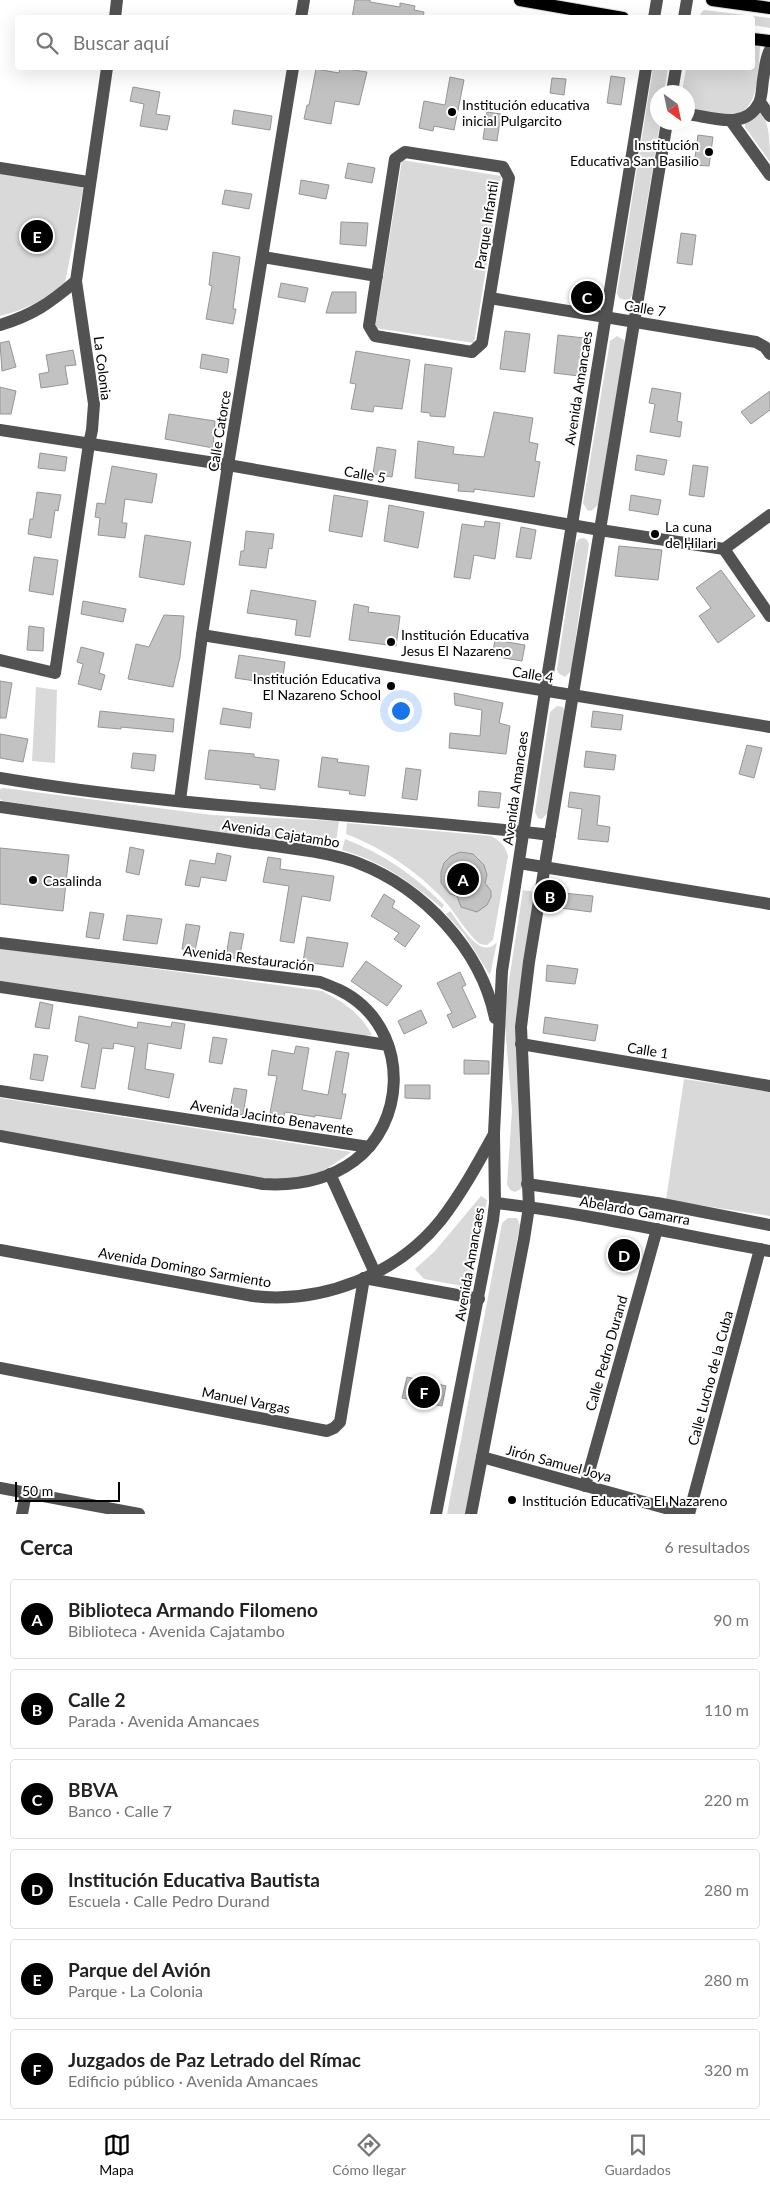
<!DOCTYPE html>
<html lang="es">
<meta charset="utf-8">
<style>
body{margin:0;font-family:Lato,sans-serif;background:#f6f6f6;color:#222}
.compass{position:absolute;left:650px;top:85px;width:45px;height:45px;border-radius:50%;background:#fff;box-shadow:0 5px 20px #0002;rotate:147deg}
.scale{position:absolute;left:15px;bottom:12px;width:105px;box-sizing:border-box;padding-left:5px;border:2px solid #000;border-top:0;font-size:14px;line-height:18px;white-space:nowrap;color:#000;-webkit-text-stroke:4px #fff;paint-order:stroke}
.you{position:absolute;left:400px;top:710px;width:18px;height:18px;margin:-12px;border:4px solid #fff;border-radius:50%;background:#1a73e8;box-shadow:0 0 0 8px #1a73e833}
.badge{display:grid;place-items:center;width:32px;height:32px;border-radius:50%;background:#000;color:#fff;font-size:16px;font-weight:700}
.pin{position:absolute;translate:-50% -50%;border:2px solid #fff;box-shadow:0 1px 5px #0006}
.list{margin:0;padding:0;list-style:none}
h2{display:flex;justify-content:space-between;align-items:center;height:65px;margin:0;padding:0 20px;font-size:21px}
h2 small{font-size:16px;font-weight:400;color:#767676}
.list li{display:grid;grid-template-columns:32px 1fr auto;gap:15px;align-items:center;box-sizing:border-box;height:80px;margin:0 10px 10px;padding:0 10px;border:1px solid #e0e0e0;border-radius:5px}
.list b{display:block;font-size:19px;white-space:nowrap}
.list p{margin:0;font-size:16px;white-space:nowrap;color:#767676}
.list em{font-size:16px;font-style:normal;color:#767676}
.icon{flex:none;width:28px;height:28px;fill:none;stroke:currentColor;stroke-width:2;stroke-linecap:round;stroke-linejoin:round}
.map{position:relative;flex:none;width:770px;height:1514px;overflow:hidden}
.search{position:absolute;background:#fff;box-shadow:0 5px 20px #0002;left:15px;right:15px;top:15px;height:55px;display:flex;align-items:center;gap:12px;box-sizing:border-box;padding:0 18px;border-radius:5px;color:#767676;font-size:19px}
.sheet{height:605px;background:#fff}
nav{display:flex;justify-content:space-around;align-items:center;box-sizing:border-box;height:70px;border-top:1px solid #e0e0e0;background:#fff;font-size:14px;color:#767676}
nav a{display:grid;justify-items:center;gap:2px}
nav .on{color:#000}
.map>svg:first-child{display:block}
.green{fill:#d9d9d9}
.building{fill:#c2c2c2;stroke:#969696}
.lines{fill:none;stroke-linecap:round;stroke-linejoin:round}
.major-casing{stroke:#dbdbdb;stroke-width:14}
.minor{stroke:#525252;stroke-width:12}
.major{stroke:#000;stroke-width:12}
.poi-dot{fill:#000;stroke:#fff;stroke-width:2}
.labels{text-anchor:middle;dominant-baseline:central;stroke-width:4;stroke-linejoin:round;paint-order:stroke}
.poi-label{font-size:14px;fill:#000;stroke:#fff;text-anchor:start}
.street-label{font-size:14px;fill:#000;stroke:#fff}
</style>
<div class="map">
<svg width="770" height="1514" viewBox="0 0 770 1514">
<rect width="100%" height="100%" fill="#fff"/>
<g class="green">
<polygon points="704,10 770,18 770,28 753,25 752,18 704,17 700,14"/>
<path d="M 753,46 L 760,47 C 758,69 761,113 730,116 C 717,117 701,111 688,109 L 688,92 L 682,92 L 686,68 L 752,68 Z"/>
<polygon points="653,68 668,68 664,92 658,92 658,122 660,123 632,295 630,299 625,300 619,298 617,293"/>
<path d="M 760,113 C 770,120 770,148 770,162 L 745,127 L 745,122 Z"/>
<polygon points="402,160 501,176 474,343 375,328"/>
<path d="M 0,170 L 77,183 L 83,189 L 65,283 C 48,299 22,311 0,316 Z"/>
<polygon points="617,336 624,340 625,344 598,505 591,511 587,510 583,503 610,341"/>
<polygon points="584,538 587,540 589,544 571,671 565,677 558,673 557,669 576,543 579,539"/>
<polygon points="36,687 57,690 55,763 32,761"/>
<polygon points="557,706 563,707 565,714 548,813 542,819 538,818 535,812 550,712"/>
<polygon points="4,788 212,815 339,821 335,849 3,801 0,799 0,789"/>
<path d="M 347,823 L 491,836 C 501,841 505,846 508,856 L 493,940 L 487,945 L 480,944 C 467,934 455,912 443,899 C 417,871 381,847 346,834 Z"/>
<path d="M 345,839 C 384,854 415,876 444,905 L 442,908 C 412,883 381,861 342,850 Z"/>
<polygon points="523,890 536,892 520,989 523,1186 521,1189 515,1192 510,1190 507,1184 512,1110 504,1013"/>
<path d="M 450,911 C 460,923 480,962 497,942 L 490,975 L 464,934 L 446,914 Z"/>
<path d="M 0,948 L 322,991 C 345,1003 359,1012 372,1035 L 351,1038 L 0,985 Z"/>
<polygon points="684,1079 770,1092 770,1216 666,1200"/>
<path d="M 0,1098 L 351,1152 C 332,1166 314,1178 291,1183 L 0,1134 Z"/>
<polygon points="481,1196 487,1200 470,1282 462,1286 424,1279 415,1269 435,1251"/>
<polygon points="508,1218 517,1218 520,1225 465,1514 447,1514 502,1223"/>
</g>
<g class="building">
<polygon points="355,0 370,0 370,2 400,7 400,3 415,6 414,10 424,12 423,18 352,18"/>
<polygon points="340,68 367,72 359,105 335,101 331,124 304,119 307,105 309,105 316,69 339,73"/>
<polygon points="611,76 625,78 621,105 607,103"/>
<polygon points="450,77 464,80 454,130 434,126 433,131 419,128 424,101 445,105"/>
<polygon points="552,78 566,79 564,95 550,93"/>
<polygon points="133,87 160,92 156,114 170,116 167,130 140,126 144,104 130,101"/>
<polygon points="234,110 272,116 270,130 232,124"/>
<polygon points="487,112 501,114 497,141 483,139"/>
<polygon points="698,135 713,137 709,166 694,165"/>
<polygon points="348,163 375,168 372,183 345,178"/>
<polygon points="301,180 329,185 326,199 299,194"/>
<polygon points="225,190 252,194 249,209 222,204"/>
<polygon points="341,222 368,223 366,246 340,244"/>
<polygon points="681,233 696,235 692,265 677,263"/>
<polygon points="213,252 240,257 233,309 236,309 233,324 206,319 212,286 209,285"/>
<polygon points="281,283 308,288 305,302 278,297"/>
<polygon points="332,292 356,292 356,313 326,313"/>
<polygon points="505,331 530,334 525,372 500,369"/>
<polygon points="558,335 584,338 579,376 554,373"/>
<polygon points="9,341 16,367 2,371 0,343"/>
<polygon points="73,350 76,365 65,366 68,384 41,388 39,374 49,372 46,355"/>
<polygon points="356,351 410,360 402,409 374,406 373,412 351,409 356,384 350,383"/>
<polygon points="202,354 229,359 227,373 200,368"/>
<polygon points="425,364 452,368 445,417 430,416 430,413 421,412"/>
<polygon points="0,387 16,391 11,414 0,414"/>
<polygon points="652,388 681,393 677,421 682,422 680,437 650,432 655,404 649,403"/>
<polygon points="770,391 770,410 751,424 741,412"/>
<polygon points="494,412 533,418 529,442 538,444 535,461 540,462 534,497 474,489 474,492 458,491 459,484 415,478 418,441 454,447 453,454 484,457"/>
<polygon points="169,414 215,421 213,448 165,439"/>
<polygon points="377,447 396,450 392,477 373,474"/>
<polygon points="40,453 67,457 65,471 38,468"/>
<polygon points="637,455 667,460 664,475 635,470"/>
<polygon points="693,465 708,467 704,497 689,495"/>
<polygon points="112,466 157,474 152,503 125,499 122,523 127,523 125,538 98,535 100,518 95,517 97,503 105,504"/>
<polygon points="37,492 61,495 58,511 55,510 51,538 28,534 30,519 33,519"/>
<polygon points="334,495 368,501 362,537 329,531"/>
<polygon points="631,495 661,500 658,515 629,510"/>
<polygon points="389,505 424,512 418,548 384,541"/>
<polygon points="485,521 500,523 495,559 474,555 470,579 454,577 462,524 484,527"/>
<polygon points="521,527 536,530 531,559 516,557"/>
<polygon points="246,531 274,534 272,549 269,548 266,568 239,565 241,551 244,551"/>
<polygon points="145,535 191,542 184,585 139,577"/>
<polygon points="619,546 662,550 658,580 615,576"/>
<polygon points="34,557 58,560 53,595 29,591"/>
<polygon points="721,570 755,616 718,643 699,616 711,608 696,588"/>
<polygon points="251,590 316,601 310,637 295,635 297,620 247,613"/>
<polygon points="83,601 126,609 123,622 81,614"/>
<polygon points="354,604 369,607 368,612 400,616 396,646 349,640"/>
<polygon points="164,615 184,616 180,657 173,687 128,679 136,644 149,647"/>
<polygon points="29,626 44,628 43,651 27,650"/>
<polygon points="495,640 525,645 522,661 492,656"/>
<polygon points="81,647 104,653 99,673 105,675 101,690 78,684 83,664 77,662"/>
<polygon points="239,655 285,662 282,685 235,678"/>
<polygon points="0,681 12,683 6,718 0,718"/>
<polygon points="454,693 503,703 499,723 510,726 506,754 449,748 450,733 480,736 482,710 455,705"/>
<polygon points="223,708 252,713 250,728 220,724"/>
<polygon points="100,711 174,719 173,732 121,727 121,729 98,727"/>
<polygon points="593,711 623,715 621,730 591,727"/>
<polygon points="0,734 28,739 23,762 0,758"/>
<polygon points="747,745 762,748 754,778 739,774"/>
<polygon points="209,750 254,754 254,757 279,760 275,790 260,788 260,785 205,779"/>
<polygon points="586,751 616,755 614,770 584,767"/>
<polygon points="133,753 156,755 154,771 131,768"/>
<polygon points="322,757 338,759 337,762 369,766 365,796 349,794 350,791 318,787"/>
<polygon points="406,768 421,770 417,800 402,798"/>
<polygon points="479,791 501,793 499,808 478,806"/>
<polygon points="570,792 600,796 597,825 610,827 608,842 578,839 582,809 568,807"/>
<polygon points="130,847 144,850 139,875 126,872"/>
<polygon points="0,848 69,855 63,911 0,904"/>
<polygon points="460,852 473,854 484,865 487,875 485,883 491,891 491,897 487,905 477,912 461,907 457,896 450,894 441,883 441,872 444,863 451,856"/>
<polygon points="217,853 231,856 226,881 201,877 199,887 185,885 190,860 215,864"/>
<polygon points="268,857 281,859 280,869 334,876 330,901 302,896 294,943 280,941 289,886 263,882"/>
<polygon points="563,893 593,896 591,912 561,908"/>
<polygon points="384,894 395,901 392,907 420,926 405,947 394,939 399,933 371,916"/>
<polygon points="90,912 104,914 99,939 86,937"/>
<polygon points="127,915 162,919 157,944 123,940"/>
<polygon points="186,924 200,926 195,951 182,949"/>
<polygon points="230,932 244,934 239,959 226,957"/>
<polygon points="307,937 348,943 343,967 303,962"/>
<polygon points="366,961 402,986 387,1006 351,981"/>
<polygon points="547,965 578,969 575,984 546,981"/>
<polygon points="460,972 466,985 462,987 476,1017 453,1028 447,1015 452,1013 437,983"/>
<polygon points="40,1002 53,1005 49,1029 35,1027"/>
<polygon points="421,1010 427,1023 404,1034 398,1021"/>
<polygon points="79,1016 137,1028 138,1022 171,1027 172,1022 185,1024 181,1049 148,1043 145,1069 174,1074 169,1098 128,1089 135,1047 114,1043 113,1049 102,1048 95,1089 81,1087 89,1044 75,1041"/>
<polygon points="545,1017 598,1025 595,1041 543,1033"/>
<polygon points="213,1037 227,1039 222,1064 209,1062"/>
<polygon points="296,1046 309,1048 302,1090 328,1095 336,1051 349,1053 342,1094 346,1094 341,1119 315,1115 315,1117 285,1112 284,1116 270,1113 277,1076 268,1075 272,1050 294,1054"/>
<polygon points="34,1054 48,1056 43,1081 30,1079"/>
<polygon points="464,1060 489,1061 489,1074 464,1074"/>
<polygon points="405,1085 430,1085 430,1099 405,1098"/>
<polygon points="234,1088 247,1090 243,1115 229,1113"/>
<polygon points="407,1377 446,1386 442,1406 402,1398"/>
</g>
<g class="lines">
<defs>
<g id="major">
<polyline points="520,0 623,18"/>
<polyline points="712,0 770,8"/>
<polyline points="752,39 770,41"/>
</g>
</defs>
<use href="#major" class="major-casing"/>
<g class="minor">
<polyline points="115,18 117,0"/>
<polyline points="301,18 304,0"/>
<polyline points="654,18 657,0"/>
<polyline points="684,18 687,0"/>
<polyline points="672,92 676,68"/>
<polyline points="760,102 770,116"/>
<path d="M 688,114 C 711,117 745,131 759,103 C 762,97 762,87 763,80 C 765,70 765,58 770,50"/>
<polyline points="731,121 770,175"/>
<polygon points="405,152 503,167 509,178 482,343 472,352 375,336 369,326 395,159"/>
<polyline points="0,168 88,182"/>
<polyline points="263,257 377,276"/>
<polyline points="490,298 756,342 765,347 770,354"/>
<path d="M 0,325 C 33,315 50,303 76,281"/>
<polyline points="0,430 228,465 600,530 724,549"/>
<polyline points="724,549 770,616"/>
<polyline points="724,549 770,515"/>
<polyline points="202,635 770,727"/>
<polyline points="0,660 55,673 89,444 92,430 94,404 76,281 107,68"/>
<path d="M 0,778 C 182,809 367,813 550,835"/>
<polyline points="180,800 202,635 228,465 293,68"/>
<path d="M 0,807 L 310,851 C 326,854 343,857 358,863 C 423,888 481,949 495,1018"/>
<polyline points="519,863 770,904"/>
<path d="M 0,943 L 320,982 C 333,987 346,992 357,1001 C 408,1041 405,1123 354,1161 C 328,1180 295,1186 263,1184 L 0,1136"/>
<polyline points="0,987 388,1045"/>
<polyline points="521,1044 770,1086"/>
<polyline points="0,1091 369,1147"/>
<polyline points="330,1174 375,1273"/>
<polyline points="527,1184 657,1203 770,1225"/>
<path d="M 495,1203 C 588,1213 678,1235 770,1251"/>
<path d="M 0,1250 L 253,1296 C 322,1304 397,1275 441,1220 C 461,1194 477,1165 493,1136"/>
<polyline points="364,1278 479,1299"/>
<polyline points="0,1368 327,1431 334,1428 340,1422 364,1278"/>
<polyline points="482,1457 687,1514"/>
<polyline points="585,1486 657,1229"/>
<polyline points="0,1488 139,1514"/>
<polyline points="22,1514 26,1493"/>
<polyline points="436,1514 493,1220 495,1203 494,1133 502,971 545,691 646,68"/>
<polyline points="471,1514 524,1239 529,1207 521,1027 529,962 667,122"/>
<polyline points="689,1514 760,1249"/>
</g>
<use href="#major" class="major"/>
</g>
<g class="poi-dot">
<circle cx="452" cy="112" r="5"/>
<circle cx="709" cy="152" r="5"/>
<circle cx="655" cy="534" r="5"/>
<circle cx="391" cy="642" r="5"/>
<circle cx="391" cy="686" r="5"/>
<circle cx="33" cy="880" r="5"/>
<circle cx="512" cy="1500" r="5"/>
</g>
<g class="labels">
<g class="poi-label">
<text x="462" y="104">Institución educativa<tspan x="462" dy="16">inicial Pulgarcito</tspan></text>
<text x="699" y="144" text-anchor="end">Institución<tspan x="699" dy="16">Educativa San Basilio</tspan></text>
<text x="665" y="526">La cuna<tspan x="665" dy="16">de Hilari</tspan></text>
<text x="401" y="634">Institución Educativa<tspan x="401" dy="16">Jesus El Nazareno</tspan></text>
<text x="381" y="678" text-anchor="end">Institución Educativa<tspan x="381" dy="16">El Nazareno School</tspan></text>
<text x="43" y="880">Casalinda</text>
<text x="522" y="1500">Institución Educativa El Nazareno</text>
</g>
<g class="street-label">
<text transform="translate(486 225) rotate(-81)">Parque Infantil</text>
<text transform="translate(645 308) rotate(9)">Calle 7</text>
<text transform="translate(103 368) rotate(83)">La Colonia</text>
<text transform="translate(578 388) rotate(-81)">Avenida Amancaes</text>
<text transform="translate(219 431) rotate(-81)">Calle Catorce</text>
<text transform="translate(365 474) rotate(10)">Calle 5</text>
<text transform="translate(533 674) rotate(9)">Calle 4</text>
<text transform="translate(515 788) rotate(-82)">Avenida Amancaes</text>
<text transform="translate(281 833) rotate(9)">Avenida Cajatambo</text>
<text transform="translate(249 958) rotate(7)">Avenida Restauración</text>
<text transform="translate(648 1050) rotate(9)">Calle 1</text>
<text transform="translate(272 1117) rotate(9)">Avenida Jacinto Benavente</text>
<text transform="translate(635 1210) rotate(10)">Abelardo Gamarra</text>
<text transform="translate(469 1264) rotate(-80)">Avenida Amancaes</text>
<text transform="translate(185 1267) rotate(10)">Avenida Domingo Sarmiento</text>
<text transform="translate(606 1353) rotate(-74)">Calle Pedro Durand</text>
<text transform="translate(710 1378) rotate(-75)">Calle Lucho de la Cuba</text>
<text transform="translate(246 1400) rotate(11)">Manuel Vargas</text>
<text transform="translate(559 1463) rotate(15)">Jirón Samuel Joya</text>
</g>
</g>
</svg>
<svg class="compass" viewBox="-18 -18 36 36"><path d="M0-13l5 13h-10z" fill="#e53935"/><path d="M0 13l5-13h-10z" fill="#767676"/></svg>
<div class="scale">50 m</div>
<div class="you"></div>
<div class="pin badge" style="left:463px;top:879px">A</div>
<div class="pin badge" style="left:550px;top:896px">B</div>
<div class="pin badge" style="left:587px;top:297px">C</div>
<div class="pin badge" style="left:624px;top:1255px">D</div>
<div class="pin badge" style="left:37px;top:236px">E</div>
<div class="pin badge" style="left:424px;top:1392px">F</div>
<div class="search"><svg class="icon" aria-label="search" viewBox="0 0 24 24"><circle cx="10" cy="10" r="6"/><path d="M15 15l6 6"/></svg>Buscar aquí</div>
</div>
<section class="sheet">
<h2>Cerca<small>6 resultados</small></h2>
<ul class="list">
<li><span class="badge">A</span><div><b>Biblioteca Armando Filomeno</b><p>Biblioteca · Avenida Cajatambo</p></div><em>90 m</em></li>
<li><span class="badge">B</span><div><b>Calle 2</b><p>Parada · Avenida Amancaes</p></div><em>110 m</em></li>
<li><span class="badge">C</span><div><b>BBVA</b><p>Banco · Calle 7</p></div><em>220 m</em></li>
<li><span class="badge">D</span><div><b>Institución Educativa Bautista</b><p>Escuela · Calle Pedro Durand</p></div><em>280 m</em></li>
<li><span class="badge">E</span><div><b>Parque del Avión</b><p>Parque · La Colonia</p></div><em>280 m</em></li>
<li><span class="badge">F</span><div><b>Juzgados de Paz Letrado del Rímac</b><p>Edificio público · Avenida Amancaes</p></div><em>320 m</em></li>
</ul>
</section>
<nav>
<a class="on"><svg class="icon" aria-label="map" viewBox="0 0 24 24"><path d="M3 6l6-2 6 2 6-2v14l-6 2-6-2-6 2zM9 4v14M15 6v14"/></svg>Mapa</a>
<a><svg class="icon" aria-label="directions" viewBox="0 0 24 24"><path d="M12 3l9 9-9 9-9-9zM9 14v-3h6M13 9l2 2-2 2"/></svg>Cómo llegar</a>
<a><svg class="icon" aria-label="saved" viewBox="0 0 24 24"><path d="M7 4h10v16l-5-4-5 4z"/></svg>Guardados</a>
</nav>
